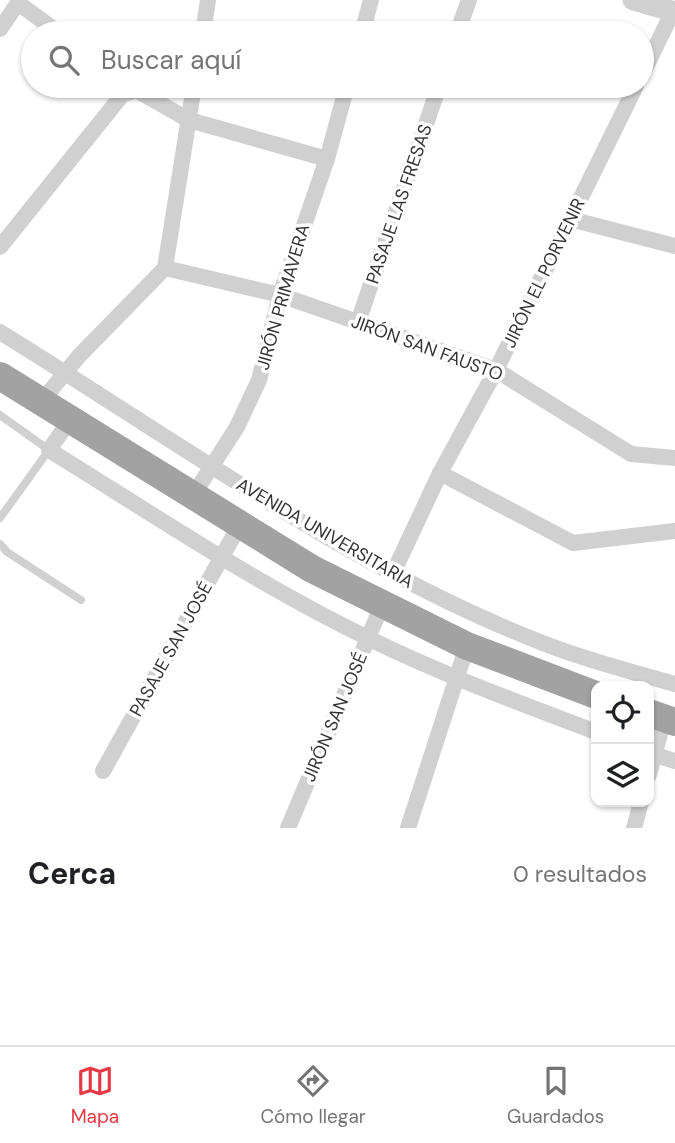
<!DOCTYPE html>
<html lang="es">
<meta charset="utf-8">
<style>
body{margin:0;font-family:"DM Sans",sans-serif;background:#f2f2f2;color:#202124}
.controls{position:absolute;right:21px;bottom:21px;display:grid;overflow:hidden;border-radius:14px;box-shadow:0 2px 5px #0004}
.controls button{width:63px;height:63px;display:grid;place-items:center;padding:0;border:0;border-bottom:2px solid #e0e0e0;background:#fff;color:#202124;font:35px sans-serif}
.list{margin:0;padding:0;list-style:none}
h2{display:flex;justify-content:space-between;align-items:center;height:91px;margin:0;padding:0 28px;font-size:30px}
h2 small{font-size:23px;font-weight:400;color:#757577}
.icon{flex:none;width:38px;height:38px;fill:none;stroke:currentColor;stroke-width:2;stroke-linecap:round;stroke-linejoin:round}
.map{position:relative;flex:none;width:675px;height:828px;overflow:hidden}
.search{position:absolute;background:#fff;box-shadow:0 2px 5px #0004;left:21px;right:21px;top:21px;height:77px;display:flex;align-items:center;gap:18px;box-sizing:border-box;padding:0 24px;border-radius:38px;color:#757577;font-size:26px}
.sheet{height:217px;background:#fff}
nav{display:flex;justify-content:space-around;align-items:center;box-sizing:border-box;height:98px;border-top:2px solid #e0e0e0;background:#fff;font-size:19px;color:#757577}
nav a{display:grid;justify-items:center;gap:4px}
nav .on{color:#e63946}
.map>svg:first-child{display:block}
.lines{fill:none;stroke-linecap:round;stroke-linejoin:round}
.service{stroke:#d0d0d0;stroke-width:8}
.minor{stroke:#d0d0d0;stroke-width:16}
.tertiary{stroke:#d0d0d0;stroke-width:21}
.trunk{stroke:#a2a2a2;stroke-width:28}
.labels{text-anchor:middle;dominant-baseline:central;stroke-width:7;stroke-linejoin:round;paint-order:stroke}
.street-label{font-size:18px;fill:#333;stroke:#fff}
</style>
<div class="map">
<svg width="675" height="828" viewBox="0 0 675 828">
<rect width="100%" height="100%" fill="#fff"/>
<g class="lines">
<g class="service">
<polyline points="0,415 49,450 0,518"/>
<polyline points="0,544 7,552 81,600"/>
</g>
<g class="minor">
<polyline points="18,3 59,33"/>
<polyline points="0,29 20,0"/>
<polyline points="203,33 208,0"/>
<polyline points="362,33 371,0"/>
<polyline points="457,33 469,0"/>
<polyline points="642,75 673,11"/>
<polyline points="131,87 189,120 327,159"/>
<polyline points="570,219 675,246"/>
<polyline points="0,247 123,94 152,86"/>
<polyline points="165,268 280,295 496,370 631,454 675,458"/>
<polyline points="358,322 439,86"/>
<path d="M 0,332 C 176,440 354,571 548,645 C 589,661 633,672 675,684"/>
<polyline points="41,402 79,356 165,268 194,86"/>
<path d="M 70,420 L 49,450 C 154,515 258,585 370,639 C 443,675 520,703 596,732"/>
<polyline points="440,473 573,543 675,531"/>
<polyline points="192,497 237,427 259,380 280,295 327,159 347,86"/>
<polyline points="394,571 440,473 496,370 636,86"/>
<polyline points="649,753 675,761"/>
<polyline points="103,771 239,526"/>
<polyline points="649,775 664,719"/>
<polyline points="288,828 382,605"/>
<polyline points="408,828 467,646"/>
<polyline points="634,828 641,802"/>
</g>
<polyline class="tertiary" points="633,0 675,12"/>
<g class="trunk">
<polyline points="0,376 312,569 467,646 596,695"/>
<polyline points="649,713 675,722"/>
</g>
</g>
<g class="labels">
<g class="street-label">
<text transform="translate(399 204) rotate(-71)">PASAJE LAS FRESAS</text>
<text transform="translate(544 273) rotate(-64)">JIRÓN EL PORVENIR</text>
<text transform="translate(283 297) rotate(-74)">JIRÓN PRIMAVERA</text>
<text transform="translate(427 348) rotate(20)">JIRÓN SAN FAUSTO</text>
<text transform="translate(325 533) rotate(30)">AVENIDA UNIVERSITARIA</text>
<text transform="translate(171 649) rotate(-61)">PASAJE SAN JOSÉ</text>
<text transform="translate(335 717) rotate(-67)">JIRÓN SAN JOSÉ</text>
</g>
</g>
</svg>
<div class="controls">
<button><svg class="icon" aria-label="locate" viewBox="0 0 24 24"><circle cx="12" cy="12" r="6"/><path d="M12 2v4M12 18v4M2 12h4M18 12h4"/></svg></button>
<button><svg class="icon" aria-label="layers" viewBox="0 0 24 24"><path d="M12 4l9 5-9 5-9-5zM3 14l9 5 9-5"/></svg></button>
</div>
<div class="search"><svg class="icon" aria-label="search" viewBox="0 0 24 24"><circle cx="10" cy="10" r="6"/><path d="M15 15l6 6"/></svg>Buscar aquí</div>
</div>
<section class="sheet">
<h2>Cerca<small>0 resultados</small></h2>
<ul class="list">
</ul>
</section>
<nav>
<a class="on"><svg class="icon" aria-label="map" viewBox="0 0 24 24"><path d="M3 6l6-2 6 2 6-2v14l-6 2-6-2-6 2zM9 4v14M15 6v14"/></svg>Mapa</a>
<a><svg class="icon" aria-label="directions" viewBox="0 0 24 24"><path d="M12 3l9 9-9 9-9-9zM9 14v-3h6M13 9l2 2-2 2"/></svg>Cómo llegar</a>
<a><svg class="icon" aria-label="saved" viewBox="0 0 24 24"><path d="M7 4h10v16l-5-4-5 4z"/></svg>Guardados</a>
</nav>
